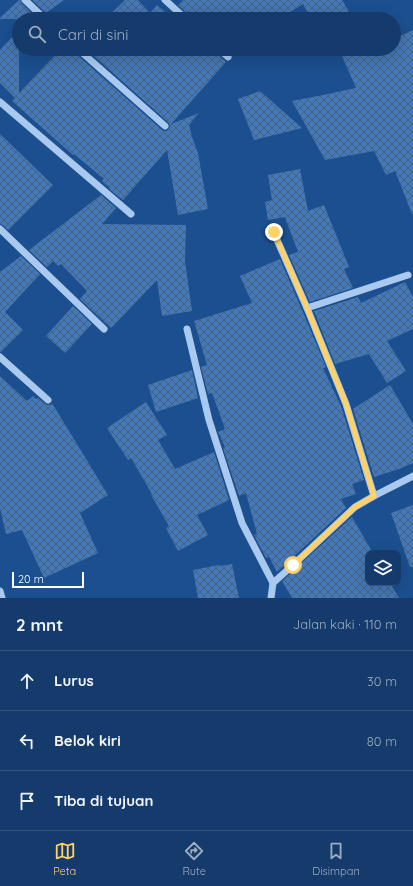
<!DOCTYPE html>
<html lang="id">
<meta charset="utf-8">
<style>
body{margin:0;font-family:Quicksand,sans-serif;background:#214673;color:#f1f3f6}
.controls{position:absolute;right:12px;bottom:12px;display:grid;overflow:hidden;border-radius:8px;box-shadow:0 4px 16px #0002}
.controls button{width:36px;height:36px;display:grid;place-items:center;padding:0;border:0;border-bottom:1px solid #33557e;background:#143b6b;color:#f1f3f6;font:20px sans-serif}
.scale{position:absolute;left:12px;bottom:10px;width:72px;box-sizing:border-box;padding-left:4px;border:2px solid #fff;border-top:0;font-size:11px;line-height:14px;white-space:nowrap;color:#fff;-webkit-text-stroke:3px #1b4f8f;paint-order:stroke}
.stop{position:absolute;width:12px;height:12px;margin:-9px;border:3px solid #ffd166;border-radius:50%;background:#fff}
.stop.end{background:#ffd166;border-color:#fff;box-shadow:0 1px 4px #0008}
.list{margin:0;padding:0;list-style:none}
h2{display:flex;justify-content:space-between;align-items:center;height:52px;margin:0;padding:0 16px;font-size:17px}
h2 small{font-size:13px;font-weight:400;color:#9dadc1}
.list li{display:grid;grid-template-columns:26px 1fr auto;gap:12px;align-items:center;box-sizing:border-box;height:60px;padding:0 16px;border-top:1px solid #33557e}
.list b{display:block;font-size:15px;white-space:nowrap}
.list em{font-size:13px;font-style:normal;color:#9dadc1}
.icon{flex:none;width:22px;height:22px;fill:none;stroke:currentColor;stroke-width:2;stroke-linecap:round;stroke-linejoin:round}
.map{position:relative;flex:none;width:413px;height:598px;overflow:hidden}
.search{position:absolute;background:#143b6b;box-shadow:0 4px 16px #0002;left:12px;right:12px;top:12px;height:44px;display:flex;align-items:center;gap:10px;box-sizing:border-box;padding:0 14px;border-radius:22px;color:#9dadc1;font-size:15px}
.sheet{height:232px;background:#143b6b}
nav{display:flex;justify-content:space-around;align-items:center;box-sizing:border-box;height:56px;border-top:1px solid #33557e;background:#143b6b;font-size:11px;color:#9dadc1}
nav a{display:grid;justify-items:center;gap:2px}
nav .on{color:#ffd166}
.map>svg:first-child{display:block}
.building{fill:url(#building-cross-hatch)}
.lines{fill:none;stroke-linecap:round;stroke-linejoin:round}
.minor{stroke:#a9c9ee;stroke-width:7}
.route{stroke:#ffd166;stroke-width:5}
</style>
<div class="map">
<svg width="413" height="598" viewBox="0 0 413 598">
<defs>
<pattern id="building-cross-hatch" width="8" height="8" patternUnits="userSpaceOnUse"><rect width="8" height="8" fill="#4478b7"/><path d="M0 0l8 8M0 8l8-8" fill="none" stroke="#486282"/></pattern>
</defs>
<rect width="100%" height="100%" fill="#1b4f8f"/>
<g class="building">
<polygon points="19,0 20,0 22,4 38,19 0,19 0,18"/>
<polygon points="32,0 64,0 46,13"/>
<polygon points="125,0 138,0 150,13 157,5 168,14 170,15 172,13 179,19 105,19"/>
<polygon points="183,0 342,0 353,19 311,19 303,4 279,19 191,19 189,15 178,5"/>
<polygon points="19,30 19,93 60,50 66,56 73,49 75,53 162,130 164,131 167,131 170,127 170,125 168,122 86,49 213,49 216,53 226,62 171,124 199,113 189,125 192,137 198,153 208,209 178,215 167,150 123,200 109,189 110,188 102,181 104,179 74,154 73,155 12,101 15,98 0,83 0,50"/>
<polygon points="413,30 413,214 412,214 395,171 386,175 374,151 325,160 292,101 323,95 356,88 339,49 394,49 394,39"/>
<polygon points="260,91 302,128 254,140 238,99"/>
<polygon points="0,134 53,185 8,230 3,225 0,224"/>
<polygon points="300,169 308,211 324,205 349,267 344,269 353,288 310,302 289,255 298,252 285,217 268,220 265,202 272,200 268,175"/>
<polygon points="101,195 116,208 102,224 186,225 185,261 192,311 162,316 157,280 111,328 80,299 87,291 61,264 58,266 53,261 47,267 29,250"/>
<polygon points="21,256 40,274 5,312 23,330 1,352 0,352 0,272"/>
<polygon points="280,259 302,310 326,367 323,368 341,406 364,480 352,484 356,494 341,499 346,508 277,572 269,557 266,558 254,535 257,534 246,493 239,496 223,448 225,447 218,432 225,429 212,393 208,394 201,367 207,365 194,321 252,303 240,276"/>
<polygon points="405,282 413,297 413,329 387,341 406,371 387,383 369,354 335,364 314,311 358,297 361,303"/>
<polygon points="73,306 92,324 65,353 46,336"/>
<polygon points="192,370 198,398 156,412 148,385"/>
<polygon points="0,376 27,401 33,396 36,399 38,398 47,405 50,405 52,403 108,495 80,513 98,553 44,578 22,530 6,534 0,508"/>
<polygon points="390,385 413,424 413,463 399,469 374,477 353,409"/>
<polygon points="146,402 167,435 158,440 175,469 214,452 229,500 197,515 208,535 178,551 166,528 169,526 151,495 152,494 131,458 128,460 107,428"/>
<polygon points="413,505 413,567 410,567 391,513"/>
<polygon points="352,517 373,553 368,553 368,583 390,583 399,598 292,598 282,581"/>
<polygon points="232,564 239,598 198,598 193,570 219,565 220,566"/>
</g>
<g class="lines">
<g class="minor">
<polyline points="25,0 45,19"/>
<polyline points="165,0 186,19"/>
<polyline points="78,49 165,126"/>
<polyline points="219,49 228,57"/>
<polyline points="0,102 131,214"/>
<polyline points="0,229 104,329"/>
<polyline points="307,308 408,275"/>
<polyline points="187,329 209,420 242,523 273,583"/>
<polyline points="0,357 48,400"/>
<polyline points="374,496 413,476"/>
<polyline points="0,591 2,598"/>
<polyline points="271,598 273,583 293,565 355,507 374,496 346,404 307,308 274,233"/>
</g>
</g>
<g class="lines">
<polyline class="route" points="274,232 307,308 346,404 374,496 355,507 293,565"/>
</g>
</svg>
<div class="controls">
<button><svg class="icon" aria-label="layers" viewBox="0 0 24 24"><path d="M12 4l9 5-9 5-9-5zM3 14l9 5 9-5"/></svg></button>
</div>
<div class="scale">20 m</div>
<div class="stop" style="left:293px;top:565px"></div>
<div class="stop end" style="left:274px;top:232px"></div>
<div class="search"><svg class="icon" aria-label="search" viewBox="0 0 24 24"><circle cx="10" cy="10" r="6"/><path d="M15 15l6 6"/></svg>Cari di sini</div>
</div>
<section class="sheet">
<h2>2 mnt<small>Jalan kaki · 110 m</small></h2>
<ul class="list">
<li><svg class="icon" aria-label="ahead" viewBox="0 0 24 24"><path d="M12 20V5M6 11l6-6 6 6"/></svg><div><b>Lurus</b></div><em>30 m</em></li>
<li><svg class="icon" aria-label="left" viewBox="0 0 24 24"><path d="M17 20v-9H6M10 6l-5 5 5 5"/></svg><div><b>Belok kiri</b></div><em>80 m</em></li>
<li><svg class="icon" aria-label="arrive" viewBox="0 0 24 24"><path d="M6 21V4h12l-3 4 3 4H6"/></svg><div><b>Tiba di tujuan</b></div></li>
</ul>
</section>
<nav>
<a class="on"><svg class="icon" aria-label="map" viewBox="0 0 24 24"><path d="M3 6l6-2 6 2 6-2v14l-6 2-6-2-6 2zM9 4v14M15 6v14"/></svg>Peta</a>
<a><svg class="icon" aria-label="directions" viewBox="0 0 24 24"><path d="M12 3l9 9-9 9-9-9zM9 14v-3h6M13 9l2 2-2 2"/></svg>Rute</a>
<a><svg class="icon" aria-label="saved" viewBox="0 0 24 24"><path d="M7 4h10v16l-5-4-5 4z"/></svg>Disimpan</a>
</nav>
